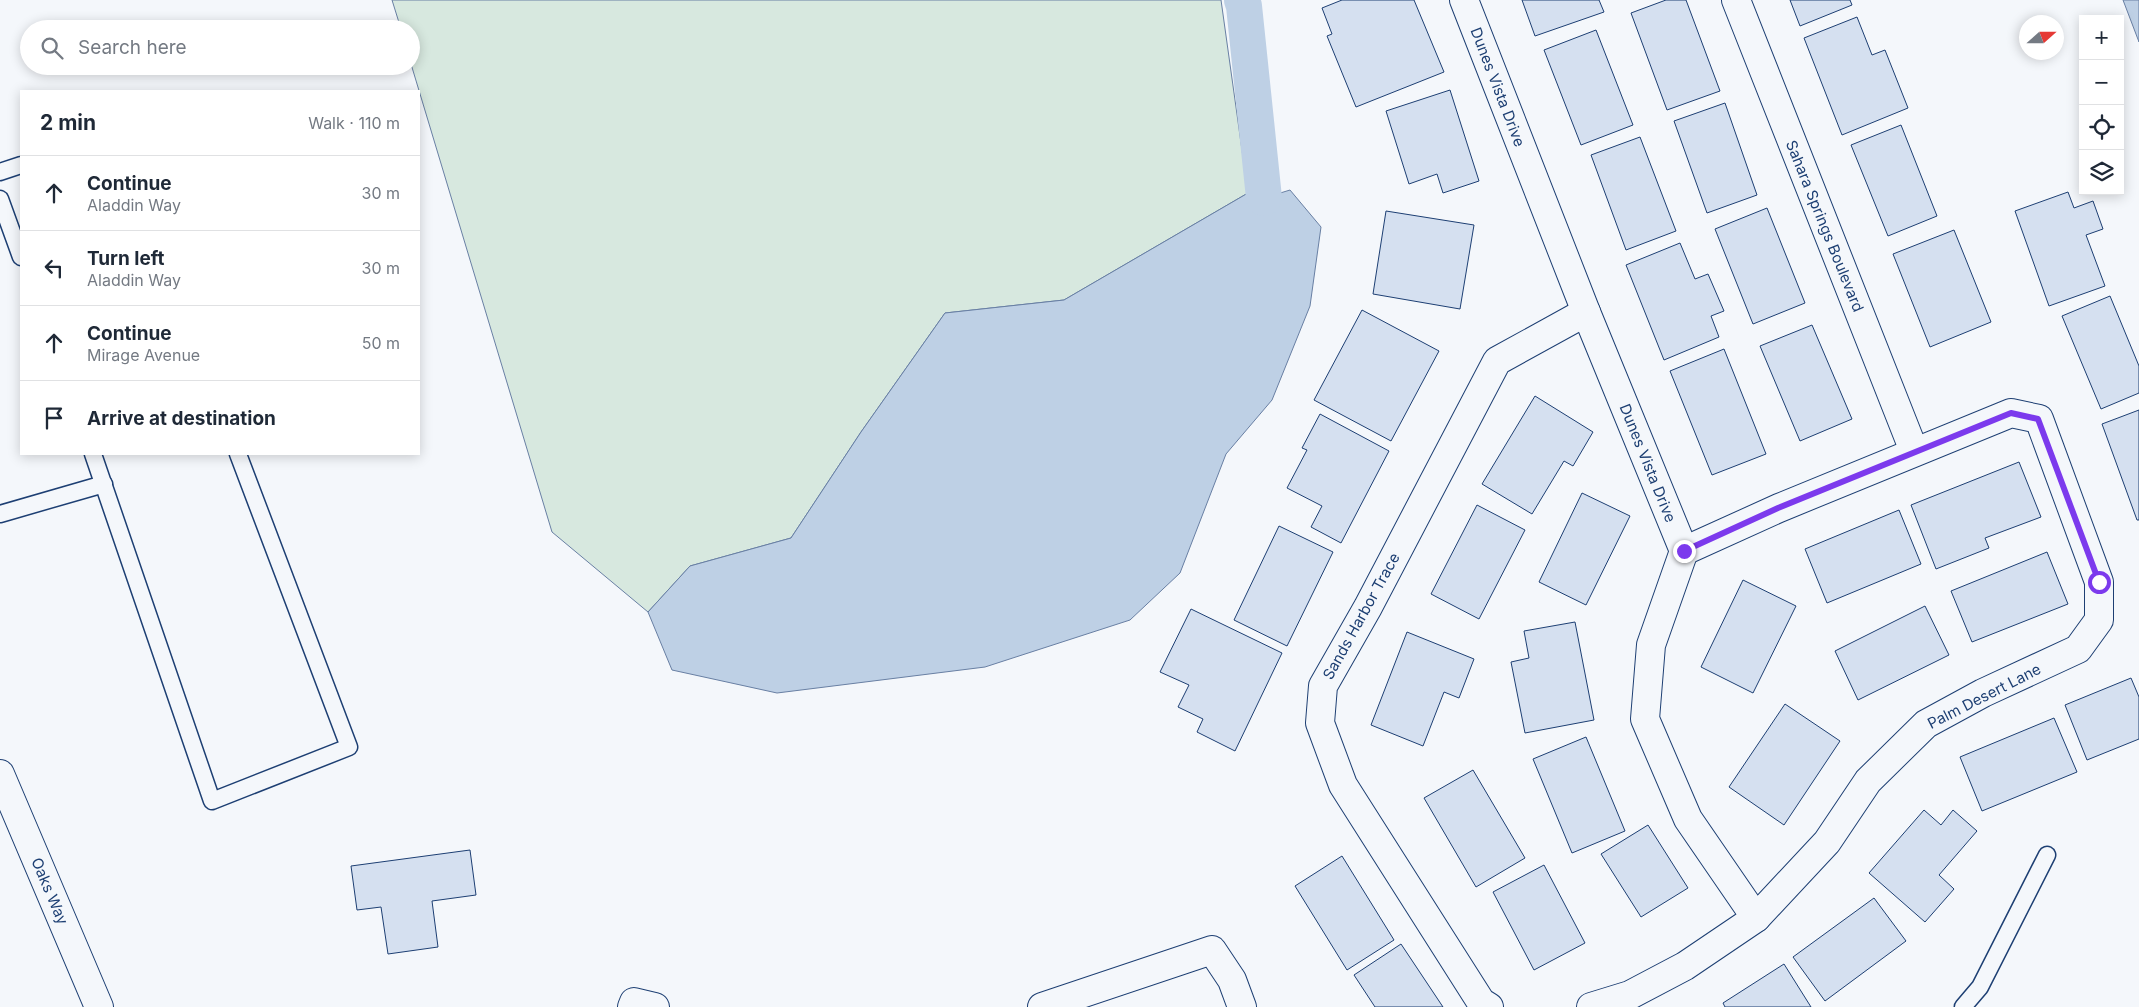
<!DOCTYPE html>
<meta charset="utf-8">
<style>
body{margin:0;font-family:Inter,sans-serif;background:#f2f2f3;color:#1f2937}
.controls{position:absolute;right:15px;top:15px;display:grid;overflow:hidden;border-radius:0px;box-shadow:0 2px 12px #0003}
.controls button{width:45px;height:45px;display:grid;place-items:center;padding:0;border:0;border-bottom:1px solid #e0e1e3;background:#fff;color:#1f2937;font:25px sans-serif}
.compass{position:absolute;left:2019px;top:15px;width:45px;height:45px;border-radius:50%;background:#fff;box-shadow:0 2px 12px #0003;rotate:69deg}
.stop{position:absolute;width:15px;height:15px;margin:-11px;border:4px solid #7c3aed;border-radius:50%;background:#fff}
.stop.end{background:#7c3aed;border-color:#fff;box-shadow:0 1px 5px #0008}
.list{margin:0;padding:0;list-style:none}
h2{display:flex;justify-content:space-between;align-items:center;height:65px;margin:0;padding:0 20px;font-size:21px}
h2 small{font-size:16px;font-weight:400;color:#747a83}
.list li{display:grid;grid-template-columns:32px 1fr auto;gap:15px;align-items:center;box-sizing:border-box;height:75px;padding:0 20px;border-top:1px solid #e0e1e3}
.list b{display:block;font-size:19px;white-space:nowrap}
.list p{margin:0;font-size:16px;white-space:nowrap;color:#747a83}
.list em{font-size:16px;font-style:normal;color:#747a83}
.icon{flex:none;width:28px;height:28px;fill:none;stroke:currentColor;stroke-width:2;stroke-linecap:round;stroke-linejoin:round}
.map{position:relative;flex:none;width:2139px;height:1007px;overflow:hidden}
.search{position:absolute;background:#fff;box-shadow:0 2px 12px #0003;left:20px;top:20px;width:400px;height:55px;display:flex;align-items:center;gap:12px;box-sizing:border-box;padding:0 18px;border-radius:28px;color:#747a83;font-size:19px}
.panel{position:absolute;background:#fff;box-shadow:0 2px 12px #0003;left:20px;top:90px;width:400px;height:365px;border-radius:0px}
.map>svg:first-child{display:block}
.green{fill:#d7e8df;stroke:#687fa3}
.water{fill:#bed0e5;stroke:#687fa3}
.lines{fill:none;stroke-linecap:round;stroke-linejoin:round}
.canal{stroke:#bed0e5;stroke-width:36}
.building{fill:#d5e0f0;stroke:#1d3f73}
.lane-casing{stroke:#1d3f73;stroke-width:19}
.street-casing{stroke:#1d3f73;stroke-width:30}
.lane{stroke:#f4f7fb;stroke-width:16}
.street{stroke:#f4f7fb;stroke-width:28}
.route{stroke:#7c3aed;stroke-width:6}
.labels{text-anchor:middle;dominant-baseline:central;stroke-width:4;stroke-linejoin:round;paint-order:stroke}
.street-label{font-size:15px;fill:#1d3f73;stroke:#f4f7fb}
</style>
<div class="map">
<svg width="2139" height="1007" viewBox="0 0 2139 1007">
<rect width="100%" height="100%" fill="#f4f7fb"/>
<polygon class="green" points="392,0 1221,0 1248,193 1064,300 945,313 861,432 791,538 690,566 648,612 552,532 411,64 411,29 401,29"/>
<g class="water">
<polygon points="2123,0 2139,0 2139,42"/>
<polygon points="1290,190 1321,227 1310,306 1272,400 1226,454 1180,573 1130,620 985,667 777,693 672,670 648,612 690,566 791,538 861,432 945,313 1064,300 1248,193 1264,198"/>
</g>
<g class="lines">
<polyline class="canal" points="1242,0 1244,6 1264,198"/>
</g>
<g class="building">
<polygon points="1342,0 1414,0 1444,72 1356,107 1327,36 1332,34 1322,8"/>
<polygon points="1522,0 1599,0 1604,12 1535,36"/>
<polygon points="1666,0 1686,0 1720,91 1667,110 1631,13"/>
<polygon points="1790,0 1850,0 1852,5 1800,26"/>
<polygon points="1857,17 1872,55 1885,50 1908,108 1842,135 1804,38"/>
<polygon points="1596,30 1633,125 1581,145 1544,50"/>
<polygon points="1450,90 1479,181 1443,193 1437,174 1409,184 1386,111"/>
<polygon points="1725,103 1757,195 1707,213 1674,121"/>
<polygon points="1901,125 1937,216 1888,236 1851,145"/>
<polygon points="1640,137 1676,231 1626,250 1591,155"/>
<polygon points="2068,192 2074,208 2093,201 2103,229 2086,235 2105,286 2049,306 2015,211"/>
<polygon points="1767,208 1805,303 1753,324 1715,229"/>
<polygon points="1386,211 1474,225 1460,309 1373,294"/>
<polygon points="1954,230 1991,322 1930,347 1893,254"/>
<polygon points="1680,243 1695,279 1708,274 1724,311 1711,316 1719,337 1664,360 1626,265"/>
<polygon points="2110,296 2139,366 2139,393 2101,409 2062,316"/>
<polygon points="1362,310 1439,351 1391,441 1314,400"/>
<polygon points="1812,325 1852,419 1800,441 1760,346"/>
<polygon points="1724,349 1766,454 1712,475 1670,371"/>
<polygon points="1535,396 1593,432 1573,466 1564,461 1532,514 1482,484"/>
<polygon points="2139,410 2139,520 2137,520 2102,424"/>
<polygon points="1320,414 1389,451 1341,543 1311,527 1322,506 1287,488 1307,450 1302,448"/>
<polygon points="2019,462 2041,517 1985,538 1989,548 1936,569 1911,505"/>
<polygon points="1582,493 1630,516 1586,605 1539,582"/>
<polygon points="1477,505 1525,530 1479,619 1431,594"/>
<polygon points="1899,510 1921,564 1827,603 1805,549"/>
<polygon points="1279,526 1333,552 1287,646 1234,620"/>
<polygon points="2047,552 2068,604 1972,642 1951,591"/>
<polygon points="1743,580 1796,606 1753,693 1701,667"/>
<polygon points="1925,606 1949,655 1858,700 1835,651"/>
<polygon points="1191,609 1282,653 1235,751 1197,732 1203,719 1178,707 1189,685 1160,672"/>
<polygon points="1575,622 1594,720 1525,733 1511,662 1529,658 1524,631"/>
<polygon points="1407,632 1474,659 1459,698 1444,692 1423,746 1371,725"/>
<polygon points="2131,678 2139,697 2139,739 2087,760 2065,705"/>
<polygon points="1785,704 1840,741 1784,825 1729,787"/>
<polygon points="2054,718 2077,772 1982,811 1960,757"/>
<polygon points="1586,737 1625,831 1572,853 1533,759"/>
<polygon points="1473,770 1525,858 1476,887 1424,798"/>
<polygon points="1924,810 1941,825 1953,810 1977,831 1939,875 1954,889 1925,922 1869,873"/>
<polygon points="1648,825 1688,888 1641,917 1601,854"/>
<polygon points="470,850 476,895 432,901 438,947 388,954 381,907 357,910 351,866"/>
<polygon points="1342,856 1394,940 1347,970 1295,886"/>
<polygon points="1544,865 1585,943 1534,970 1493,892"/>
<polygon points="1874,898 1906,941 1825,1001 1793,957"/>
<polygon points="1401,944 1443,1007 1375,1007 1354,975"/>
<polygon points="1784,964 1811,1007 1725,1007 1723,1003"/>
</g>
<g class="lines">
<defs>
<g id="lane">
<polyline points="0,172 21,165"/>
<polyline points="0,199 21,257"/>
<polyline points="93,454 212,801 349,747 238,454"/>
<polyline points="0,514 104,484"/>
<polyline points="1963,1007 1980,987 2047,855"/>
</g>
<g id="street">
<polyline points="1464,0 1586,312 1684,551 1651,645 1645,719 1688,819 1756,918"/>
<polyline points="1736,0 1914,451"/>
<polyline points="0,774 99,1007"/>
<polyline points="632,1007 634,1002 655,1007"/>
<polyline points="1042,1007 1212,950 1232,980 1242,1007"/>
<polyline points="1489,1007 1481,1002 1343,785 1320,723 1323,686 1368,607 1497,361 1586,312"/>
<polyline points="1591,1007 1630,995 1685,966 1756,918 1827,842 1868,781 1926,724 1983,693 2078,649 2099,620 2099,582 2039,419 2011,413 1779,508 1684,551"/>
</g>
</defs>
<use href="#lane" class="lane-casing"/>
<use href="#street" class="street-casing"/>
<use href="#lane" class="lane"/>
<use href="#street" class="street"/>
</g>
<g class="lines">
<polyline class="route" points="1684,551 1778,508 2011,413 2038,419 2099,582"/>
</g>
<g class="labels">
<g class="street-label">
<text transform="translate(1498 87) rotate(69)">Dunes Vista Drive</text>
<text transform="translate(1825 226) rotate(68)">Sahara Springs Boulevard</text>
<text transform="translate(1648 463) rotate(68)">Dunes Vista Drive</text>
<text transform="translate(1361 616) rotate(-61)">Sands Harbor Trace</text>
<text transform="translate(1984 696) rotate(-27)">Palm Desert Lane</text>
<text transform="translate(50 891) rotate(67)">Oaks Way</text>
</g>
</g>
</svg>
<div class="controls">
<button>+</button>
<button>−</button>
<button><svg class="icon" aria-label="locate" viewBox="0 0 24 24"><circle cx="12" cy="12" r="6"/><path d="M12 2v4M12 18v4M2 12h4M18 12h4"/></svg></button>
<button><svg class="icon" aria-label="layers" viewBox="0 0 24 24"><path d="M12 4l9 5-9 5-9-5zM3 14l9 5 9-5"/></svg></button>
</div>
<svg class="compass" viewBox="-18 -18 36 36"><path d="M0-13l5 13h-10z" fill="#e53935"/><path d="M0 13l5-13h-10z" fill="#747a83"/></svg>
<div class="stop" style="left:2099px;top:582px"></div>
<div class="stop end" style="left:1684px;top:551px"></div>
<div class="search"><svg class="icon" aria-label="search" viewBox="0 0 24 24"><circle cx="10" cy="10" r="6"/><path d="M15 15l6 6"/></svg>Search here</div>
<section class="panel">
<h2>2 min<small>Walk · 110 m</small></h2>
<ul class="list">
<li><svg class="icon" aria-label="ahead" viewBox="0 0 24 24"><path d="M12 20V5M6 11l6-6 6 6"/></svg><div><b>Continue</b><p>Aladdin Way</p></div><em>30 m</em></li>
<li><svg class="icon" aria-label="left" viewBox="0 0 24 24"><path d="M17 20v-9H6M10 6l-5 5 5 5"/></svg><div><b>Turn left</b><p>Aladdin Way</p></div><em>30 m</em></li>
<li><svg class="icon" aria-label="ahead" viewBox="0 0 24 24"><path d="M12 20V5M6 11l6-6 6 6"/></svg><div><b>Continue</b><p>Mirage Avenue</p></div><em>50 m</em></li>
<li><svg class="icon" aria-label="arrive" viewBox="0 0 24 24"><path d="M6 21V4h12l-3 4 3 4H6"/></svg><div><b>Arrive at destination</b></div></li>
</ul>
</section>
</div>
